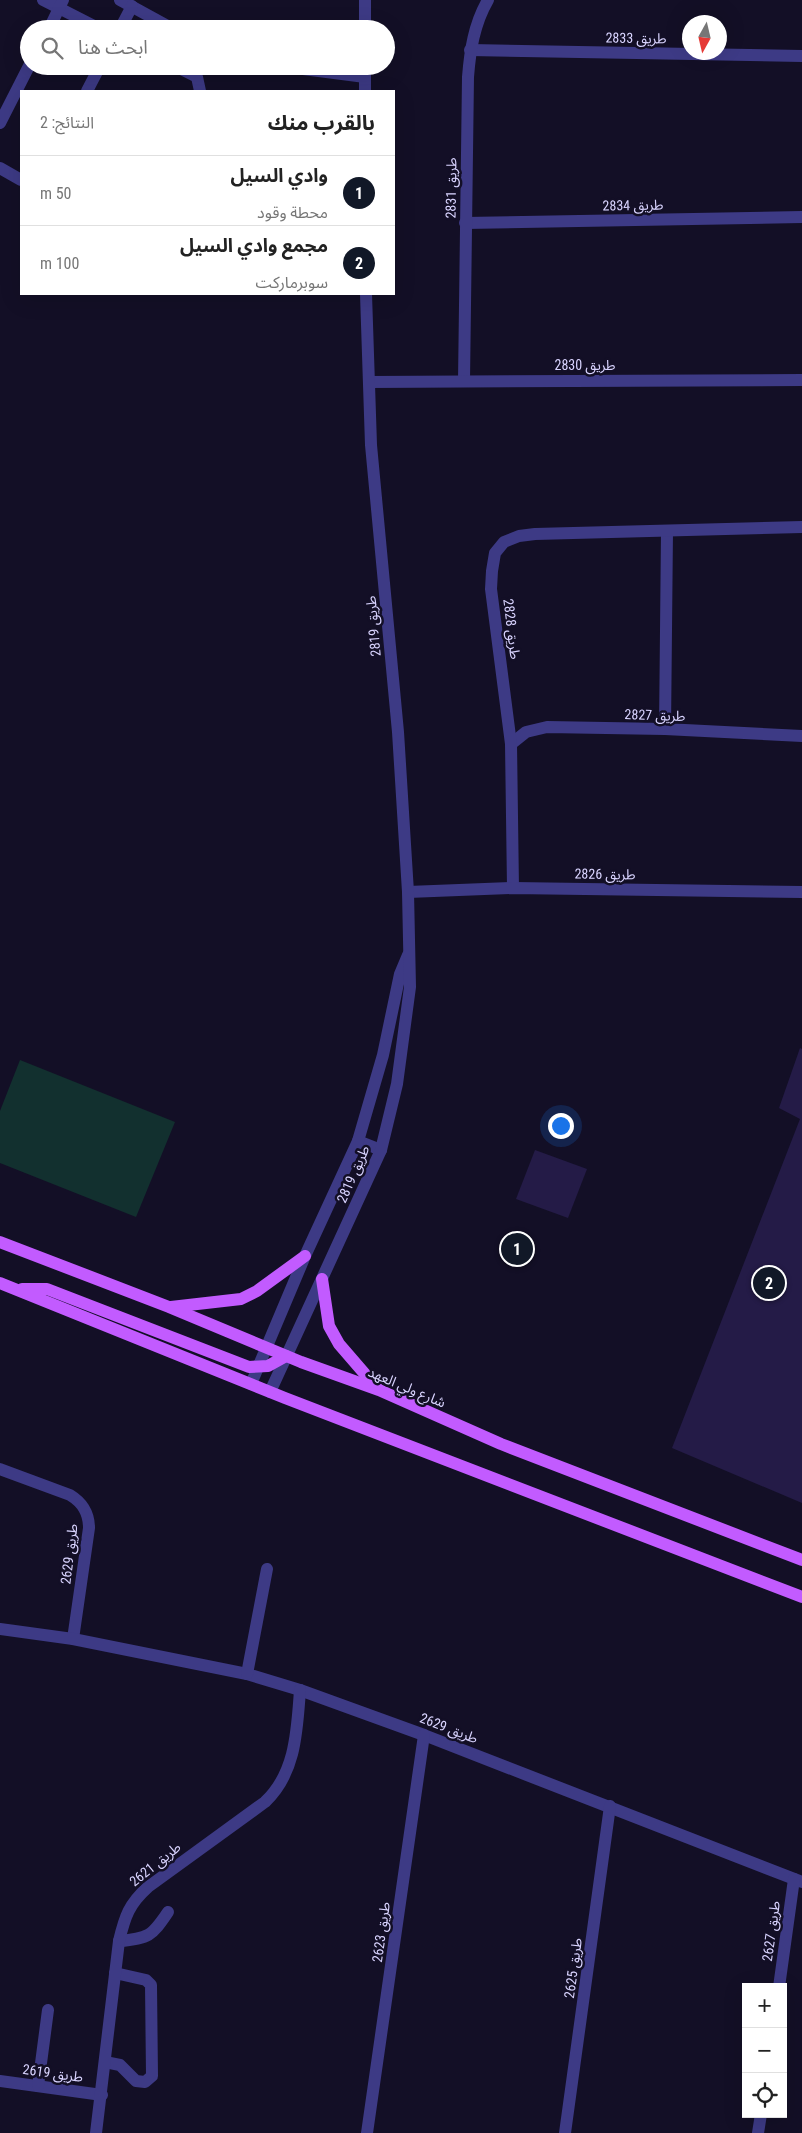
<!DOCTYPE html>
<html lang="ar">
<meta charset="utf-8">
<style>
body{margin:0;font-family:"Roboto Condensed","Noto Sans Arabic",sans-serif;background:#f2f2f2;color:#222;direction:rtl}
.controls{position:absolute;right:15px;bottom:15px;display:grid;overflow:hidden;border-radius:0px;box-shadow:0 5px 20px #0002}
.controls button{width:45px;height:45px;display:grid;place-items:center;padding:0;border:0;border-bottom:1px solid #e0e0e0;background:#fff;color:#222;font:25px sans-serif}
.compass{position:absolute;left:682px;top:15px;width:45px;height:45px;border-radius:50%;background:#fff;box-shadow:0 5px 20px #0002;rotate:188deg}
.you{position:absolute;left:560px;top:1125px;width:18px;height:18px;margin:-12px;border:4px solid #fff;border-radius:50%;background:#1a73e8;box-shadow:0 0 0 8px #1a73e833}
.badge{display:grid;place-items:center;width:32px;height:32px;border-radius:50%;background:#111827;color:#fff;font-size:16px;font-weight:700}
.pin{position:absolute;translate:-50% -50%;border:2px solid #fff;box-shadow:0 1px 5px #0006}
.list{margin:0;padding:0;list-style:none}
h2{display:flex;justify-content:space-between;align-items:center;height:65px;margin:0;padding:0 20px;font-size:21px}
h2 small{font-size:16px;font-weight:400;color:#767676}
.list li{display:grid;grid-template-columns:32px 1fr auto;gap:15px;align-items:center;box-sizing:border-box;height:70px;padding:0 20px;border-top:1px solid #e0e0e0}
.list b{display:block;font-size:19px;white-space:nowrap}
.list p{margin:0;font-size:16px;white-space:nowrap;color:#767676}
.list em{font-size:16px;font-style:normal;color:#767676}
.icon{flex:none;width:28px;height:28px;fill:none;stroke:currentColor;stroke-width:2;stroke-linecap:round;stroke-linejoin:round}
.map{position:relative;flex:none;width:802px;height:2133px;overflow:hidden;direction:ltr}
.search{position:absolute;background:#fff;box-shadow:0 5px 20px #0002;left:20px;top:20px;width:375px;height:55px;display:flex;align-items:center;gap:12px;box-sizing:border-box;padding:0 18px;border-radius:28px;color:#767676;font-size:19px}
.panel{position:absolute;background:#fff;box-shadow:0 5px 20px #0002;left:20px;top:90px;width:375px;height:205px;border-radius:0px;direction:rtl}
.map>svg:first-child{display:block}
.green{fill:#12302f}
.building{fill:#241b47}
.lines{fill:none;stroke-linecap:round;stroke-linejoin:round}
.minor{stroke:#3d3a85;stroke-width:12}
.primary{stroke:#c25bff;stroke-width:12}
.labels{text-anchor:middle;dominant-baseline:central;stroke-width:5;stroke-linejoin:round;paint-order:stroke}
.street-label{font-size:14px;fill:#d9d4ff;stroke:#130f26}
</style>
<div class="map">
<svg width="802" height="2133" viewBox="0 0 802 2133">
<rect width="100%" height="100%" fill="#130f26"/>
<polygon class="green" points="20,1060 175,1122 136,1217 0,1163 0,1111"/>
<g class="building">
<polygon points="800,1048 802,1049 802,1503 672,1448 800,1119 779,1108"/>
<polygon points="535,1150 587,1169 568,1218 516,1199"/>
</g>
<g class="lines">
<g class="minor">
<polyline points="43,0 100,29"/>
<polyline points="120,0 173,29"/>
<polyline points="365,0 365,29"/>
<polyline points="49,29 63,0"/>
<polyline points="120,29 132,6"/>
<polyline points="470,50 802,56"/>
<polyline points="175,66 197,77 200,91"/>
<polyline points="280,66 365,77"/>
<polyline points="87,91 100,66"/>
<polyline points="365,91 365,66"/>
<polyline points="0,123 29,66"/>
<polyline points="0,168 21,180"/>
<polyline points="465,223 802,217"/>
<path d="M 464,381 L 468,77 C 470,51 474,24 488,0"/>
<polyline points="369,382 802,380"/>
<polyline points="665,729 667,531"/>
<polyline points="511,744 526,732 547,727 665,729 802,736"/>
<polyline points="513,888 511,744 491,589 492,571 495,553 504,542 519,536 535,534 802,527"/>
<polyline points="408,892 513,888 802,892"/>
<polyline points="358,1141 381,1150"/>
<polyline points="251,1384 305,1256 358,1141 383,1055 400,974 408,955"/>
<polyline points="270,1392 381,1150 397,1084 410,987 408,892 398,732 371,445 366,294"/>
<path d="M 0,1469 L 70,1495 C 83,1503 89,1513 89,1528 L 73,1639"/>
<polyline points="0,1629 73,1639 247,1674 300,1690 424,1735 802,1882"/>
<polyline points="247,1674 267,1569"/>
<path d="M 119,1941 C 148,1939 152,1936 168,1912"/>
<polyline points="779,1987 794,1879"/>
<polyline points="105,2062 120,2065 136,2081 145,2082 152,2076 151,1985 146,1980 115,1973"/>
<polyline points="0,2081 102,2095"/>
<polyline points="38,2086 48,2010"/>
<path d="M 96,2133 L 119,1941 C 125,1916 129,1904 148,1887 L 265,1802 C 296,1773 297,1730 300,1690"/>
<polyline points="367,2133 424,1735"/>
<polyline points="565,2133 610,1806"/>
<polyline points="758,2133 761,2114"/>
</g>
<g class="primary">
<polyline points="0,1242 169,1307 301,1362 379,1390 501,1444 802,1560"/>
<polyline points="322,1279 329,1326 339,1344 377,1388"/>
<polyline points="0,1283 285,1398 802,1597"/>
<polyline points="22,1289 47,1289 249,1367 268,1366 286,1356"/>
<polyline points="171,1307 241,1299 257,1291 305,1256"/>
</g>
</g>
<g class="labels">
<g class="street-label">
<text transform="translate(636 38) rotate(1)">طريق 2833</text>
<text transform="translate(451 188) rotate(-89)">طريق 2831</text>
<text transform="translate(633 205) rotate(-1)">طريق 2834</text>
<text x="585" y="365">طريق 2830</text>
<text transform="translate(373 626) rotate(-95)">طريق 2819</text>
<text transform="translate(512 629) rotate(83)">طريق 2828</text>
<text transform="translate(655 715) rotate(2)">طريق 2827</text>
<text transform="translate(605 874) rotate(1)">طريق 2826</text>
<text transform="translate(353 1174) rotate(-66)">طريق 2819</text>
<text transform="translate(407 1387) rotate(23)">شارع ولي العهد</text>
<text transform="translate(69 1554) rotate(-83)">طريق 2629</text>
<text transform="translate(449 1728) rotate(21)">طريق 2629</text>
<text transform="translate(155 1864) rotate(-39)">طريق 2621</text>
<text transform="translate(771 1931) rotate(-82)">طريق 2627</text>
<text transform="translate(381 1932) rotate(-82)">طريق 2623</text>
<text transform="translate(573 1968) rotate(-82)">طريق 2625</text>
<text transform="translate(53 2073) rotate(8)">طريق 2619</text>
</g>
</g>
</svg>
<div class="controls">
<button>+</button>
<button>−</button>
<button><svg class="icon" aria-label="locate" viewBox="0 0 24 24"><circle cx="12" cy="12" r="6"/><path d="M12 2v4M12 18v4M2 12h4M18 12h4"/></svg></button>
</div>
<svg class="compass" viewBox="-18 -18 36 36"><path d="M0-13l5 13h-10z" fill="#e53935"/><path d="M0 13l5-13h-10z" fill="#767676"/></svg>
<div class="you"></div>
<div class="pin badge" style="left:517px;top:1249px">1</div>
<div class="pin badge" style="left:769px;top:1283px">2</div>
<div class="search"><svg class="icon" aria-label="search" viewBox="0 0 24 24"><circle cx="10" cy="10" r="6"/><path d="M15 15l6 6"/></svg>ابحث هنا</div>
<section class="panel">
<h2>بالقرب منك<small>النتائج: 2</small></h2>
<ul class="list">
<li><span class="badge">1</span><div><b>وادي السيل</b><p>محطة وقود</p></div><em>50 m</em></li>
<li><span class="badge">2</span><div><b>مجمع وادي السيل</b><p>سوبرماركت</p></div><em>100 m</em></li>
</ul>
</section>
</div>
